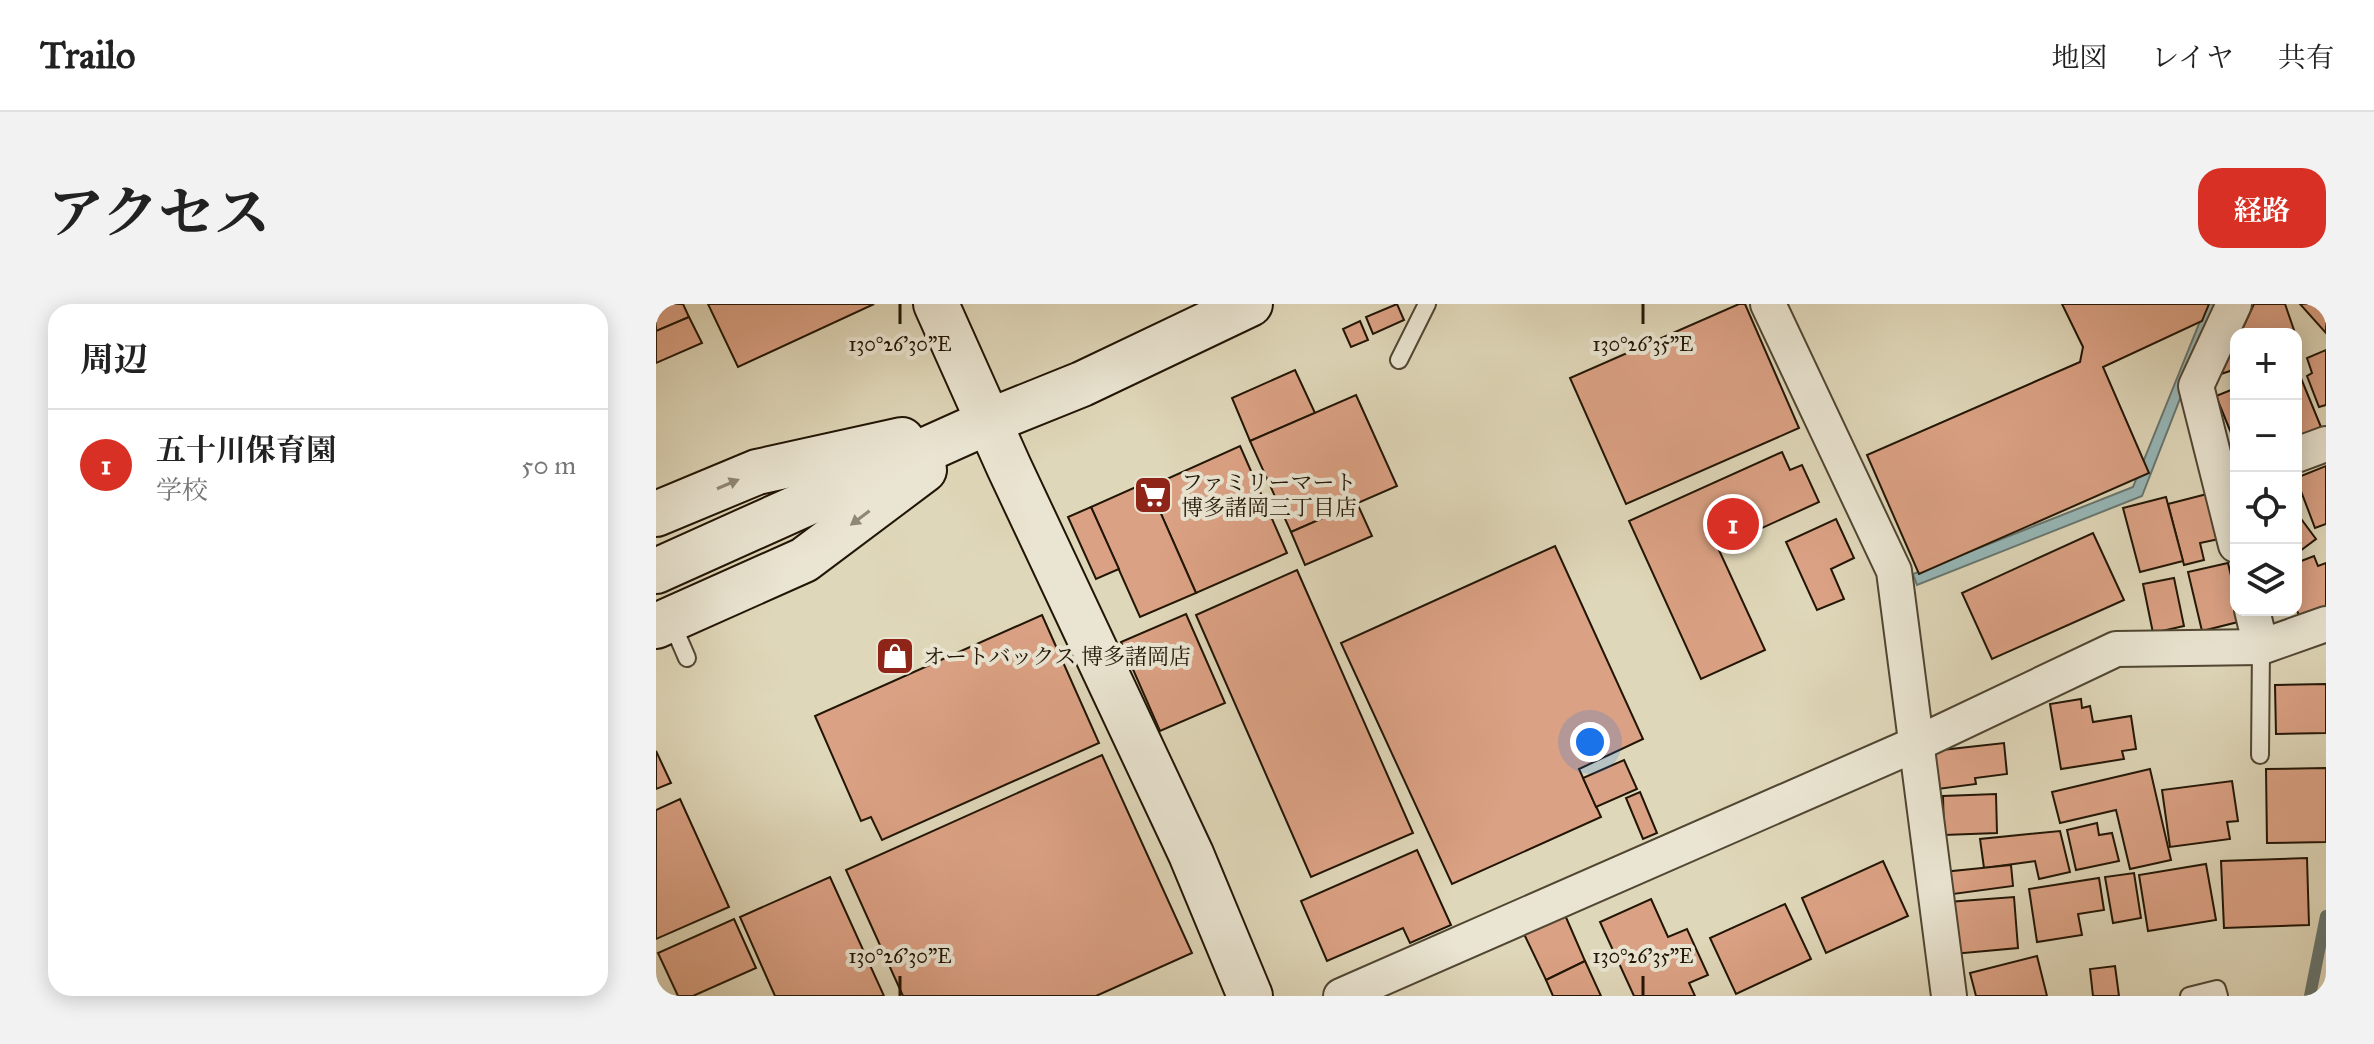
<!DOCTYPE html>
<html lang="ja">
<meta charset="utf-8">
<style>
body{margin:0;font-family:"IM FELL Great Primer","Noto Serif JP",serif;background:#f2f2f2;color:#222}
.controls{position:absolute;right:24px;top:24px;display:grid;overflow:hidden;border-radius:16px;box-shadow:0 4px 20px #0003}
.controls button{width:72px;height:72px;display:grid;place-items:center;padding:0;border:0;border-bottom:2px solid #e0e0e0;background:#fff;color:#222;font:40px sans-serif}
.you{position:absolute;left:934px;top:438px;width:28px;height:28px;margin:-20px;border:6px solid #fff;border-radius:50%;background:#1a73e8;box-shadow:0 0 0 12px #1a73e833}
.badge{display:grid;place-items:center;width:52px;height:52px;border-radius:50%;background:#d93025;color:#fff;font-size:26px;font-weight:700}
.pin{position:absolute;translate:-50% -50%;border:4px solid #fff;box-shadow:0 2px 8px #0006}
.list{margin:0;padding:0;list-style:none}
h2{display:flex;justify-content:space-between;align-items:center;height:104px;margin:0;padding:0 32px;font-size:34px}
h2 small{font-size:26px;font-weight:400;color:#767676}
.list li{display:grid;grid-template-columns:52px 1fr auto;gap:24px;align-items:center;box-sizing:border-box;height:112px;padding:0 32px;border-top:2px solid #e0e0e0}
.list b{display:block;font-size:30px;white-space:nowrap}
.list p{margin:0;font-size:26px;white-space:nowrap;color:#767676}
.list em{font-size:26px;font-style:normal;color:#767676}
.icon{flex:none;width:44px;height:44px;fill:none;stroke:currentColor;stroke-width:2;stroke-linecap:round;stroke-linejoin:round}
.map{position:relative;flex:none;width:1670px;height:692px;overflow:hidden;border-radius:24px}
header{display:flex;align-items:center;gap:48px;box-sizing:border-box;height:112px;padding:0 40px;background:#fff;border-bottom:2px solid #e0e0e0}
header strong{font-size:38px}
nav{display:flex;gap:44px;margin-inline-start:auto;font-size:28px}
.intro{display:flex;align-items:center;justify-content:space-between;box-sizing:border-box;height:192px;padding:0 48px}
h1{margin:0;font-size:56px}
.button{padding:20px 36px;border-radius:24px;background:#d93025;color:#fff;font-size:28px;font-weight:700}
main{display:flex;gap:48px;padding:0 48px}
aside{flex:1;background:#fff;border-radius:24px;box-shadow:0 4px 20px #0003}
.map>svg:first-child{display:block}
.water{fill:#96b7b8;stroke:#677670;stroke-width:2}
.lines{fill:none;stroke-linecap:round;stroke-linejoin:round}
.stream{stroke:#677670;stroke-width:12}
.building{fill:#dba184;stroke:#211505;stroke-width:2}
.lane-casing{stroke:#504632;stroke-width:20}
.street-casing{stroke:#504632;stroke-width:38}
.secondary-casing{stroke:#211505;stroke-width:48}
.lane{stroke:#eae5d2;stroke-width:16}
.street{stroke:#eae5d2;stroke-width:34}
.secondary{stroke:#eae5d2;stroke-width:44}
.oneway{fill:#908776}
.ticks{fill:none;stroke:#211505;stroke-width:3}
.labels{text-anchor:middle;dominant-baseline:central;stroke-width:8;stroke-linejoin:round;paint-order:stroke}
.poi-label{font-size:22px;fill:#211505;stroke:#eae5d2;text-anchor:start}
.ticks-label{font-size:20px;text-anchor:middle;fill:#211505;stroke:#eae5d2;stroke-width:8;stroke-linejoin:round;paint-order:stroke}
</style>
<header>
<strong>Trailo</strong>
<nav><a>地図</a><a>レイヤ</a><a>共有</a></nav>
</header>
<div class="intro"><h1>アクセス</h1><a class="button">経路</a></div>
<main>
<aside>
<h2>周辺<small></small></h2>
<ul class="list">
<li><span class="badge">1</span><div><b>五十川保育園</b><p>学校</p></div><em>50 m</em></li>
</ul>
</aside>
<div class="map">
<svg width="1670" height="692" viewBox="0 0 1670 692">
<rect width="100%" height="100%" fill="#dfd7b9"/>
<filter id="stains"><feTurbulence type="fractalNoise" baseFrequency=".0025" numOctaves="4"/><feColorMatrix values="0 0 0 0 .2 0 0 0 0 .09 0 0 0 0 .02 0 0 0 .5 -.17"/></filter>
<radialGradient id="worn" r=".72"><stop offset=".6" stop-color="#630" stop-opacity="0"/><stop offset="1" stop-color="#630" stop-opacity=".3"/></radialGradient>
<polygon class="water" points="1551,0 1561,0 1486,192 1261,281 1257,270 1477,183"/>
<g class="lines">
<polyline class="stream" points="1654,692 1670,612"/>
</g>
<g class="building">
<polygon points="0,0 27,0 33,13 0,27"/>
<polygon points="52,0 218,0 82,63"/>
<polygon points="741,0 748,16 717,30 710,13"/>
<polygon points="1083,0 1089,0 1143,124 970,200 914,74"/>
<polygon points="1406,0 1553,0 1546,17 1447,63 1493,169 1263,270 1211,151 1424,58 1427,43"/>
<polygon points="1598,0 1629,0 1638,26 1626,30 1584,30"/>
<polygon points="1644,0 1670,0 1670,29"/>
<polygon points="33,13 46,39 0,59 0,27"/>
<polygon points="704,17 712,36 695,43 687,25"/>
<polygon points="1580,39 1580,65 1565,70"/>
<polygon points="1670,46 1670,101 1663,103 1651,72 1656,69 1651,54"/>
<polygon points="1640,62 1665,123 1640,133"/>
<polygon points="639,66 659,109 594,137 576,94"/>
<polygon points="1580,84 1580,141 1560,92"/>
<polygon points="700,91 741,182 635,228 594,137"/>
<polygon points="584,142 631,249 540,289 493,183"/>
<polygon points="1126,148 1134,166 1146,161 1163,198 1062,244 1109,346 1045,375 973,217"/>
<polygon points="1670,162 1670,220 1659,224 1640,174"/>
<polygon points="491,178 540,289 484,313 435,203"/>
<polygon points="1551,190 1563,235 1544,239 1548,256 1528,261 1512,200"/>
<polygon points="1510,193 1527,257 1484,268 1467,204"/>
<polygon points="701,199 716,232 649,261 635,228"/>
<polygon points="435,203 463,265 440,275 412,213"/>
<polygon points="1640,208 1660,235 1640,250"/>
<polygon points="1180,215 1198,254 1175,265 1188,295 1161,306 1130,238"/>
<polygon points="1437,229 1468,296 1336,355 1306,289"/>
<polygon points="899,242 987,435 923,465 945,513 796,580 685,339"/>
<polygon points="1658,252 1662,262 1670,259 1670,304 1644,314 1640,304 1640,259"/>
<polygon points="1572,259 1580,293 1580,306 1586,317 1546,327 1532,268"/>
<polygon points="641,266 757,529 655,573 540,311"/>
<polygon points="1518,274 1528,322 1497,329 1487,280"/>
<polygon points="530,310 569,399 504,427 465,338"/>
<polygon points="386,311 443,439 226,536 215,513 205,517 159,412"/>
<polygon points="1670,380 1670,429 1620,430 1619,381"/>
<polygon points="1425,395 1426,404 1434,402 1437,418 1475,412 1480,445 1466,447 1468,455 1405,465 1394,400"/>
<polygon points="1348,439 1351,470 1319,474 1320,480 1282,485 1277,447"/>
<polygon points="0,447 15,479 0,485"/>
<polygon points="446,451 536,649 440,692 247,692 190,566"/>
<polygon points="968,456 981,485 940,503 927,474"/>
<polygon points="1670,464 1670,538 1611,539 1610,465"/>
<polygon points="1494,465 1515,556 1474,565 1460,506 1404,519 1396,488"/>
<polygon points="1576,477 1582,517 1571,518 1574,535 1514,543 1506,486"/>
<polygon points="984,488 1001,529 987,535 970,494"/>
<polygon points="1340,490 1341,529 1288,531 1287,492"/>
<polygon points="24,495 73,603 0,635 0,506"/>
<polygon points="1441,519 1443,531 1456,529 1463,557 1420,566 1411,526"/>
<polygon points="1404,527 1414,568 1383,575 1379,557 1328,564 1324,535"/>
<polygon points="761,546 795,621 754,639 747,624 671,657 645,597"/>
<polygon points="1651,554 1653,621 1568,624 1565,557"/>
<polygon points="1227,557 1252,612 1170,649 1146,594"/>
<polygon points="1550,560 1560,616 1492,627 1483,571"/>
<polygon points="1355,561 1357,582 1290,591 1287,568"/>
<polygon points="1478,569 1485,614 1457,619 1449,573"/>
<polygon points="174,573 228,692 119,692 84,613"/>
<polygon points="1443,574 1448,606 1422,610 1426,631 1381,638 1373,585"/>
<polygon points="1358,593 1362,644 1297,650 1292,598"/>
<polygon points="995,595 1012,633 1031,625 1052,671 1033,679 1039,692 978,692 944,618"/>
<polygon points="1129,600 1155,655 1080,690 1054,634"/>
<polygon points="909,611 929,657 890,676 868,630"/>
<polygon points="78,615 100,664 37,692 22,692 2,649"/>
<polygon points="1381,652 1391,692 1320,692 1314,669"/>
<polygon points="929,657 945,692 897,692 890,676"/>
<polygon points="1459,662 1463,692 1437,692 1434,665"/>
</g>
<g class="lines">
<defs>
<g id="lane">
<polyline points="743,56 771,0"/>
<polyline points="15,317 31,354"/>
<polyline points="1604,451 1605,343"/>
<polyline points="1533,692 1561,685 1563,692"/>
</g>
<g id="street">
<polyline points="1112,0 1238,267 1293,692"/>
<polyline points="1578,0 1540,82 1580,241"/>
<polyline points="1640,151 1670,140"/>
<polyline points="1596,306 1605,343"/>
<polyline points="685,692 1260,440 1460,345 1605,343 1670,320"/>
</g>
<g id="secondary">
<polyline points="280,0 353,163 535,550 594,692"/>
<polyline points="0,210 101,168 246,136"/>
<polyline points="0,267 334,117 426,80 594,0"/>
<polyline points="0,322 148,256 268,166"/>
</g>
</defs>
<use href="#lane" class="lane-casing"/>
<use href="#street" class="street-casing"/>
<use href="#secondary" class="secondary-casing"/>
<use href="#lane" class="lane"/>
<use href="#street" class="street"/>
<use href="#secondary" class="secondary"/>
</g>
<defs><path id="oneway-solid" d="M-6-.8H1V-3.2L6.5 0L1 3.2V.8H-6Z" transform="scale(2)"/></defs>
<g class="oneway">
<use href="#oneway-solid" transform="translate(72 180) rotate(-23)"/>
<use href="#oneway-solid" transform="translate(204 214) rotate(143)"/>
</g>
<path class="ticks" d="M 244,0 L 244,20M 987,0 L 987,20M 244,672 L 244,692M 987,672 L 987,692"/>
<defs>
<symbol id="supermarket-square" viewBox="-11 -11 22 22"><rect x="-9" y="-9" width="18" height="18" rx="4" fill="#8f2418" stroke="#eae5d2"/><path d="M-6-5.5h2.5l.6 2H6L4.5 2H-2.5L-4.4-4H-6ZM-1.5 3.2a1.3 1.3 0 1 0 .1 0ZM3 3.2a1.3 1.3 0 1 0 .1 0Z" fill="#fff"/></symbol>
<symbol id="shop-square" viewBox="-11 -11 22 22"><rect x="-9" y="-9" width="18" height="18" rx="4" fill="#8f2418" stroke="#eae5d2"/><path d="M-5-2.5h2.3a2.7 3.5 0 0 1 5.4 0H5L5.5 6h-11ZM-1.5-2.5h3a1.5 2.3 0 0 0-3 0Z" fill="#fff"/></symbol>
</defs>
<g fill-rule="evenodd">
<use href="#supermarket-square" x="475" y="169" width="44" height="44"/>
<use href="#shop-square" x="217" y="330" width="44" height="44"/>
</g>
<g class="labels">
<g class="poi-label">
<text x="525" y="178">ファミリーマート<tspan x="525" dy="25">博多諸岡三丁目店</tspan></text>
<text x="267" y="352">オートバックス 博多諸岡店</text>
</g>
</g>
<g class="ticks-label">
<text x="244" y="47">130°26'30"E</text>
<text x="987" y="47">130°26'35"E</text>
<text x="244" y="659">130°26'30"E</text>
<text x="987" y="659">130°26'35"E</text>
</g>
<rect width="100%" height="100%" filter="url(#stains)"/>
<rect width="100%" height="100%" fill="url(#worn)"/>
</svg>
<div class="controls">
<button>+</button>
<button>−</button>
<button><svg class="icon" aria-label="locate" viewBox="0 0 24 24"><circle cx="12" cy="12" r="6"/><path d="M12 2v4M12 18v4M2 12h4M18 12h4"/></svg></button>
<button><svg class="icon" aria-label="layers" viewBox="0 0 24 24"><path d="M12 4l9 5-9 5-9-5zM3 14l9 5 9-5"/></svg></button>
</div>
<div class="you"></div>
<div class="pin badge" style="left:1077px;top:220px">1</div>
</div>
</main>
